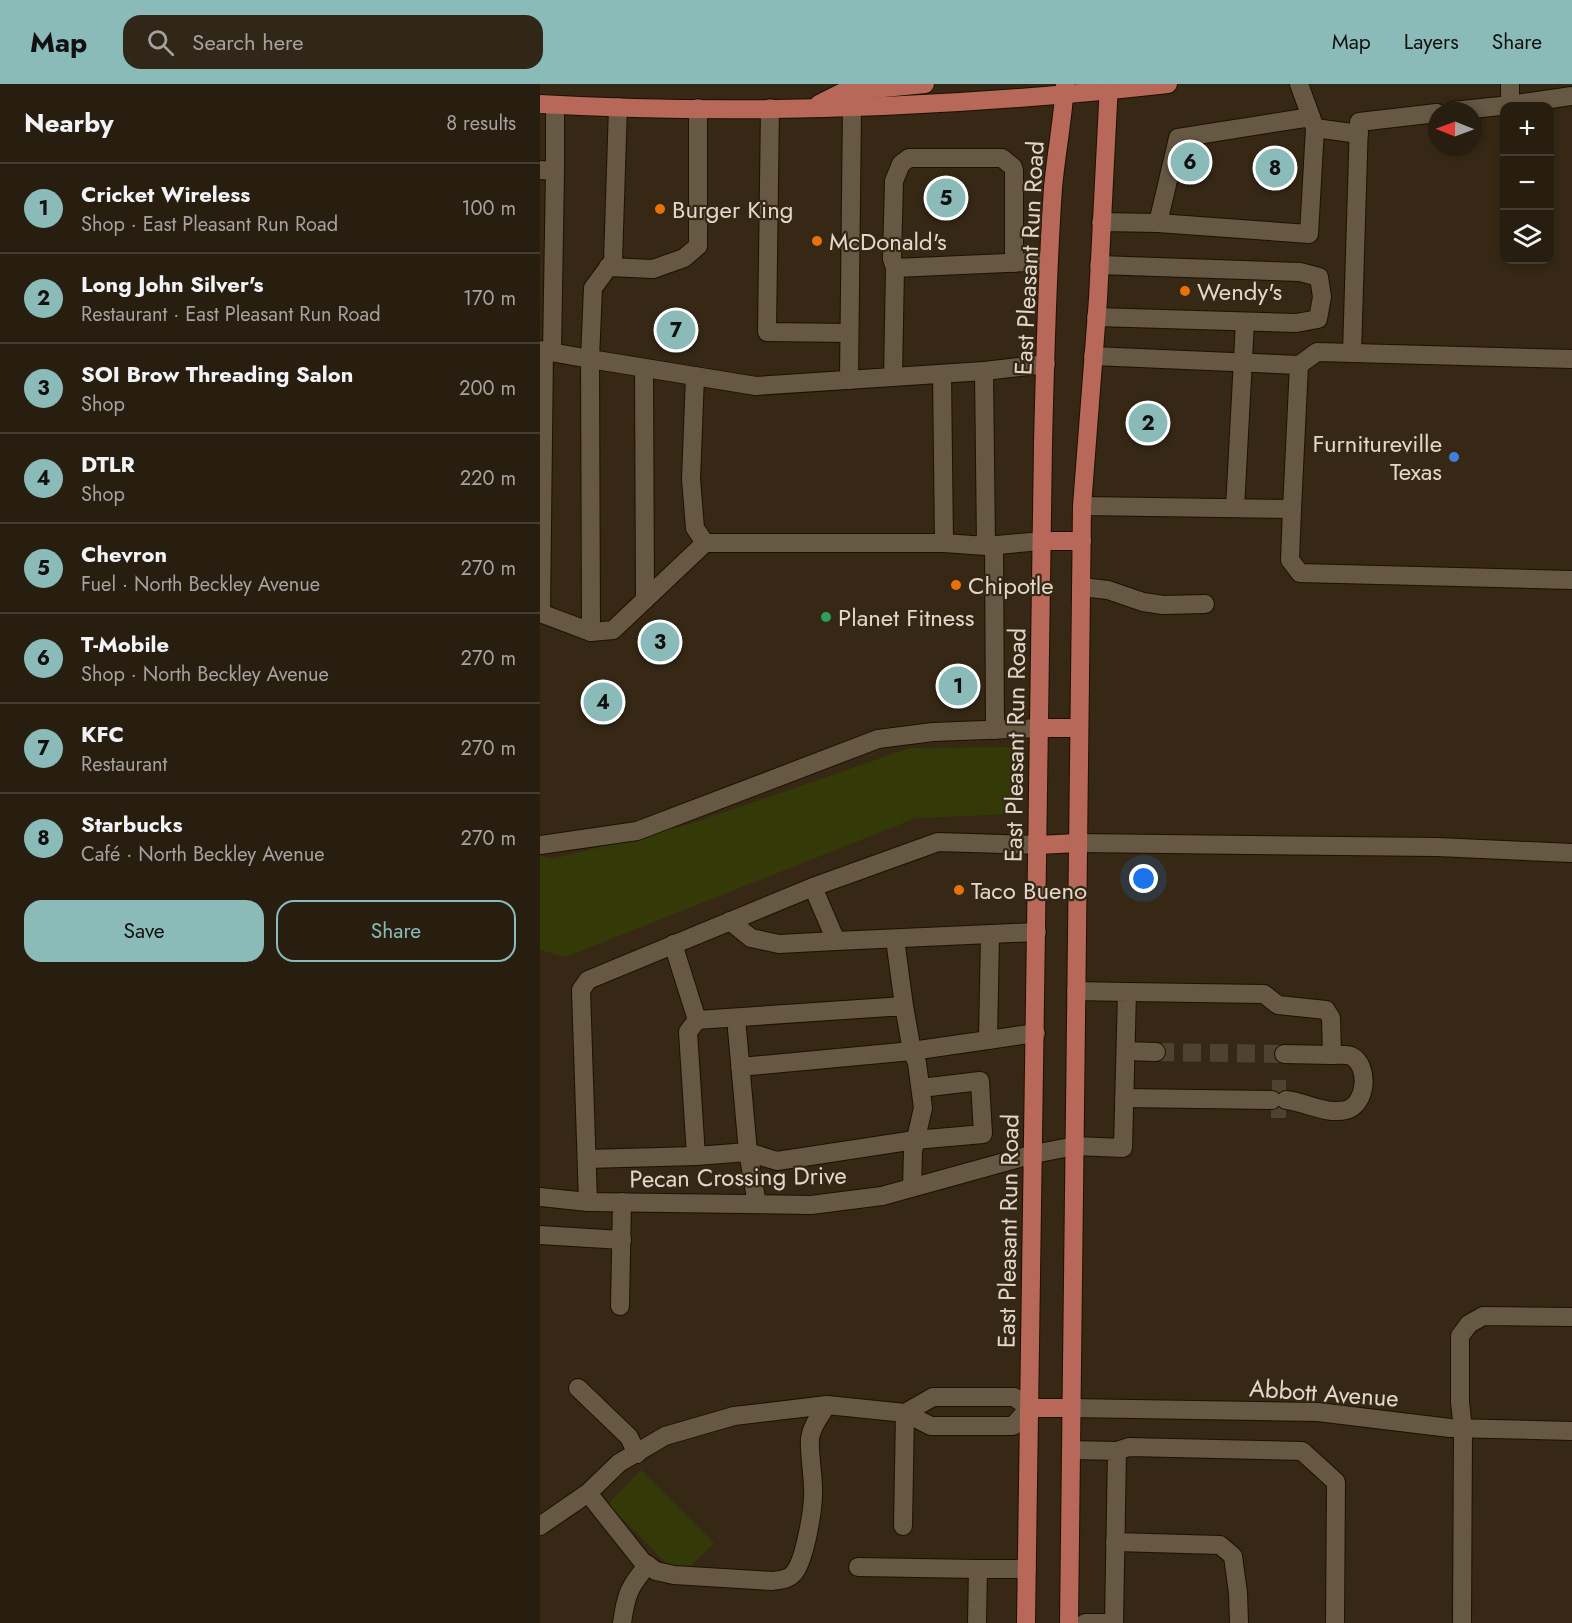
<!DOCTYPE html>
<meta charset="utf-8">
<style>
body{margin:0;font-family:Jost,sans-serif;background:#302719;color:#f1f3f6}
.controls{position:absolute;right:18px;top:18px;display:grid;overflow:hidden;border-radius:12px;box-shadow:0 3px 9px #0003}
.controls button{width:54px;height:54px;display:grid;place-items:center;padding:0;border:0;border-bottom:2px solid #443c30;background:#281e10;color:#f1f3f6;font:30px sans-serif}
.compass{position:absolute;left:888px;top:18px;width:54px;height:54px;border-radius:50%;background:#281e10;box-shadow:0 3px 9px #0003;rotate:271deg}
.you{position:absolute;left:604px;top:795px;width:21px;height:21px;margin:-15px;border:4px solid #fff;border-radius:50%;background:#1a73e8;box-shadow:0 0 0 9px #1a73e833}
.badge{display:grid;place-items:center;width:39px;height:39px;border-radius:50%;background:#8bbbb9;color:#111;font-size:20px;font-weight:700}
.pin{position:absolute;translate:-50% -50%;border:3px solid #fff;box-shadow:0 2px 6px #0006}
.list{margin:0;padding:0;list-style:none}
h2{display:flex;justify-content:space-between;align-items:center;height:78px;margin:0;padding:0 24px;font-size:26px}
h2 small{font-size:20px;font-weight:400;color:#a5a29f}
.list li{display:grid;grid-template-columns:39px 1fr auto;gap:18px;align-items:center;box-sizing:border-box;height:90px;padding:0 24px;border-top:2px solid #443c30}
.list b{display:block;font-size:22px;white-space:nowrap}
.list p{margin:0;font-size:20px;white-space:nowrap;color:#a5a29f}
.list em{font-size:20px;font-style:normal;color:#a5a29f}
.actions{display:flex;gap:12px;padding:18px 24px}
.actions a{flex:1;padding:14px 0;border:2px solid #8bbbb9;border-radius:18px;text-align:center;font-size:21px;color:#8bbbb9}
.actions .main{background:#8bbbb9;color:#111}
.icon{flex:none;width:33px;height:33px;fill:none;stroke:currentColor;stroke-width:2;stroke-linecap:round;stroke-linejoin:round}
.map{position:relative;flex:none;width:1032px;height:1539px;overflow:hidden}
header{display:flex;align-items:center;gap:36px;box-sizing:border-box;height:84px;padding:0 30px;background:#8bbbb9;color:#111}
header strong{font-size:28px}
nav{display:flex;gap:33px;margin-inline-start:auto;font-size:21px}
.search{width:420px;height:54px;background:#302719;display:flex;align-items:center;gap:15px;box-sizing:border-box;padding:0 21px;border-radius:18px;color:#a5a29f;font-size:22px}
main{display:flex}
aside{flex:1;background:#281e10}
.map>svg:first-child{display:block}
.green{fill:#333a07}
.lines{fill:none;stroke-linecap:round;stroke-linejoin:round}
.minor-tunnel{stroke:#504230;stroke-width:18;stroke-dasharray:18 9;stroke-linecap:butt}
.minor-casing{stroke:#1d1101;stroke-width:20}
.major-casing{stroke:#1d1101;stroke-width:20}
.minor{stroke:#675844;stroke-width:18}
.major{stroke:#b76858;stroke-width:18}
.food-dot{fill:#e8710a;stroke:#362815;stroke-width:2}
.shop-dot{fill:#3f7fe0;stroke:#362815;stroke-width:2}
.leisure-dot{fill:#2e9e5b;stroke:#362815;stroke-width:2}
.labels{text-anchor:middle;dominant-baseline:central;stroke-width:4.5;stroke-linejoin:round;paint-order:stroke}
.poi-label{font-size:24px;fill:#e1d8cc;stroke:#362815;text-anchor:start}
.street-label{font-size:24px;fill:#e1d8cc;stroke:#362815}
</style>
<header>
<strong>Map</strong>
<div class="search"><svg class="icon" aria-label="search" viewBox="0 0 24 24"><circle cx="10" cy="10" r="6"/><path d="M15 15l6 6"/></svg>Search here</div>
<nav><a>Map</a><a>Layers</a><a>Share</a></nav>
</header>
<main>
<aside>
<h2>Nearby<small>8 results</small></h2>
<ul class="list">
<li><span class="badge">1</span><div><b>Cricket Wireless</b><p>Shop · East Pleasant Run Road</p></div><em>100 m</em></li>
<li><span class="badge">2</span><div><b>Long John Silver's</b><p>Restaurant · East Pleasant Run Road</p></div><em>170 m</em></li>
<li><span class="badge">3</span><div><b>SOI Brow Threading Salon</b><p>Shop</p></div><em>200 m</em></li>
<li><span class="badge">4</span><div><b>DTLR</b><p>Shop</p></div><em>220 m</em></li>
<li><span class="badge">5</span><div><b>Chevron</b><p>Fuel · North Beckley Avenue</p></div><em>270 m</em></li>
<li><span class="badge">6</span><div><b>T-Mobile</b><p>Shop · North Beckley Avenue</p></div><em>270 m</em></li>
<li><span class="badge">7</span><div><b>KFC</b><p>Restaurant</p></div><em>270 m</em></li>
<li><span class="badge">8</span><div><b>Starbucks</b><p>Café · North Beckley Avenue</p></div><em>270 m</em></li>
</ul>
<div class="actions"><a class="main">Save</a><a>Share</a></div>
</aside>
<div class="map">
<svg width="1032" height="1539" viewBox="0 0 1032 1539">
<rect width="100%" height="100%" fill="#362815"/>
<g class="green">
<polygon points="476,663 475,730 376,734 26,873 0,866 0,772 13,775 153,739 370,664"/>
<polygon points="101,1386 174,1459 140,1493 68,1420"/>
</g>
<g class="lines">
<g class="minor-tunnel">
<polyline points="616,968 744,970"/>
<polyline points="732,1005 746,1005"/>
<polyline points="731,1025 746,1025"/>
</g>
<defs>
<g id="minor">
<polyline points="759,0 775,44 819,50"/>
<polyline points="970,21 1032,12"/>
<polyline points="78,23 73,177 53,204 50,275 216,302 444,287 506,280"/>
<polyline points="230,24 227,248 309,249"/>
<polyline points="913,27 970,21 970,0"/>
<polyline points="0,86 15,87 12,268"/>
<polyline points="15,87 15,21"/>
<polyline points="561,138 618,139 638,54 771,33"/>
<polyline points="618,139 769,150 775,44"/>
<polyline points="68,183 113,185 144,174 158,162 158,24"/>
<polyline points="355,184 352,175 354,97 361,80 369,74 462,74 473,83 474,87 474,179"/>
<polyline points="556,233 756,239 778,235 782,213 779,193 760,188 559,181"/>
<polyline points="0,266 50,275 51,548"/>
<polyline points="812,269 819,38 897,29"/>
<polyline points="759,281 777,268 1032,275"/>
<polyline points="104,284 105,516"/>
<polyline points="444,287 446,462"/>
<polyline points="402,290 404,459"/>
<polyline points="155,292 151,395 155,444 165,459"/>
<polyline points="353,293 355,184 509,177"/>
<polyline points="309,296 312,22"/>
<polyline points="542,422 752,425 759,281 553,272"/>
<polyline points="695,424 705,238"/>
<polyline points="752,425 750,476 760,489 1032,496"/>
<polyline points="454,461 455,646"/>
<polyline points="541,503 568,506 603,518 623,521 665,520"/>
<polyline points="0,529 51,548 73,546 165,459 404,459 446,462 502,457"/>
<polyline points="1,529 4,267"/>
<polyline points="538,759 897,763 1032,769"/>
<polyline points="0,761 97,747 338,655 393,648 500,644"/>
<polyline points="273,803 398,758 498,761"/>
<polyline points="190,837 211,854 239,860 296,857"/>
<polyline points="355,855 364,922"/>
<polyline points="133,860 157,936"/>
<path d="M 587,908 L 724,910 L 738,921 L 786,926 L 791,934 L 792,971 C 798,971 806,970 811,972 C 830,981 827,1021 806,1026 C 787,1031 765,1018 746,1016"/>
<polyline points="196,934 208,1068 156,1072 148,948 157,936 364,922 372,967 200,983"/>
<polyline points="448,956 450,851"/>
<polyline points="586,967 616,968"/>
<polyline points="744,970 792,971"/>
<polyline points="584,1014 732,1016"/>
<polyline points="47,1075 156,1072"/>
<polyline points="372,1103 373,1067 383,1024 377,979 372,967 496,949"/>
<polyline points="0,1113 48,1118 271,1121 342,1112 494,1070 535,1062 583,1064 587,908 536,907"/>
<polyline points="48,1118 41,906 48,896 273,803 296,857 497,848"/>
<polyline points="217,1120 208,1068 237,1077 375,1056 443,1050 440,997 381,1004"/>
<polyline points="0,1151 82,1156"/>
<polyline points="80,1222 82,1118"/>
<polyline points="38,1304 89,1353 97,1370"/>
<polyline points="531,1324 778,1328 910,1344 1032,1347"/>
<polyline points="531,1366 577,1367 574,1539"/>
<polyline points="577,1367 589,1363 762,1367 796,1398 795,1539"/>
<path d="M 48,1409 L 102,1477 L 116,1487 L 134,1491 L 232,1497 C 240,1496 247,1496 253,1490 C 265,1478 274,1422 273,1405 C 273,1388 269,1371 270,1354 C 272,1341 280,1332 287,1321"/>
<polyline points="0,1442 48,1409 79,1379 125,1352 194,1332 287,1321 365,1329 391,1342 473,1342 489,1324 474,1313 393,1313 365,1329"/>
<polyline points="363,1442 365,1329"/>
<polyline points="575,1458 680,1461 693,1472 698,1509 699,1539"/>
<polyline points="318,1483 438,1485"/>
<path d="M 82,1539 C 86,1511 89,1502 108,1481"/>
<polyline points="437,1539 438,1485 487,1485"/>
<polyline points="545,1539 567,1539"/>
<polyline points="922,1539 923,1345 920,1318 920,1252 929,1240 943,1232 1032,1233"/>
</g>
<g id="major">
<path d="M 0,20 C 208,32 421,23 628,0"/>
<polyline points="279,20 303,8 385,0"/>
<polyline points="502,457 542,457"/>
<polyline points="500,644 539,644"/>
<polyline points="498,761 538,759"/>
<polyline points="489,1324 531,1324"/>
<path d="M 486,1539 L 503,360 C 505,275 507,190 513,104 C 516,70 523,35 525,0"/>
<polyline points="529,1539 542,422 558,215 569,0"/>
</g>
</defs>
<use href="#minor" class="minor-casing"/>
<use href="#major" class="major-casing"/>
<use href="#minor" class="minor"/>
<use href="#major" class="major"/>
</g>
<g class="food-dot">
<circle cx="120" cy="125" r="6"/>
<circle cx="277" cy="157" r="6"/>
<circle cx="645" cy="207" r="6"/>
<circle cx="416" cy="501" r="6"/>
<circle cx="419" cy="806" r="6"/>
</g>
<circle class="shop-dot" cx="914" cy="373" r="6"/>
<circle class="leisure-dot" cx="286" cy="533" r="6"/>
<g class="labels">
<g class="poi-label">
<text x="132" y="125">Burger King</text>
<text x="289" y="157">McDonald's</text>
<text x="657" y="207">Wendy's</text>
<text x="902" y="359" text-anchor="end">Furnitureville<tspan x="902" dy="28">Texas</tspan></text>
<text x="428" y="501">Chipotle</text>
<text x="298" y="533">Planet Fitness</text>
<text x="431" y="806">Taco Bueno</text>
</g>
<g class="street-label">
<text transform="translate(489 174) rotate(-87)">East Pleasant Run Road</text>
<text transform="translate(475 661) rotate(-89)">East Pleasant Run Road</text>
<text transform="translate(198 1093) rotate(-1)">Pecan Crossing Drive</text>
<text transform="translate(468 1147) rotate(-89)">East Pleasant Run Road</text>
<text transform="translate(784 1309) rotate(4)">Abbott Avenue</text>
</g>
</g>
</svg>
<div class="controls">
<button>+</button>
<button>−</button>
<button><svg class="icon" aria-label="layers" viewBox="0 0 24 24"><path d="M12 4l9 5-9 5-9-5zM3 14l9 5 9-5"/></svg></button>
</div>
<svg class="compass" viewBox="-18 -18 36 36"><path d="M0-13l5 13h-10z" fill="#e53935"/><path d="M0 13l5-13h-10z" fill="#a5a29f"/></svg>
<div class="you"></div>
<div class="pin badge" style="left:418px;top:602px">1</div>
<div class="pin badge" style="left:608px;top:339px">2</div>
<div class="pin badge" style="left:120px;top:558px">3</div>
<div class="pin badge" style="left:63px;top:618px">4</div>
<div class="pin badge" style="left:406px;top:114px">5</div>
<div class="pin badge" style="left:650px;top:78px">6</div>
<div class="pin badge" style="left:136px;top:246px">7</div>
<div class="pin badge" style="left:735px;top:84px">8</div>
</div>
</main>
